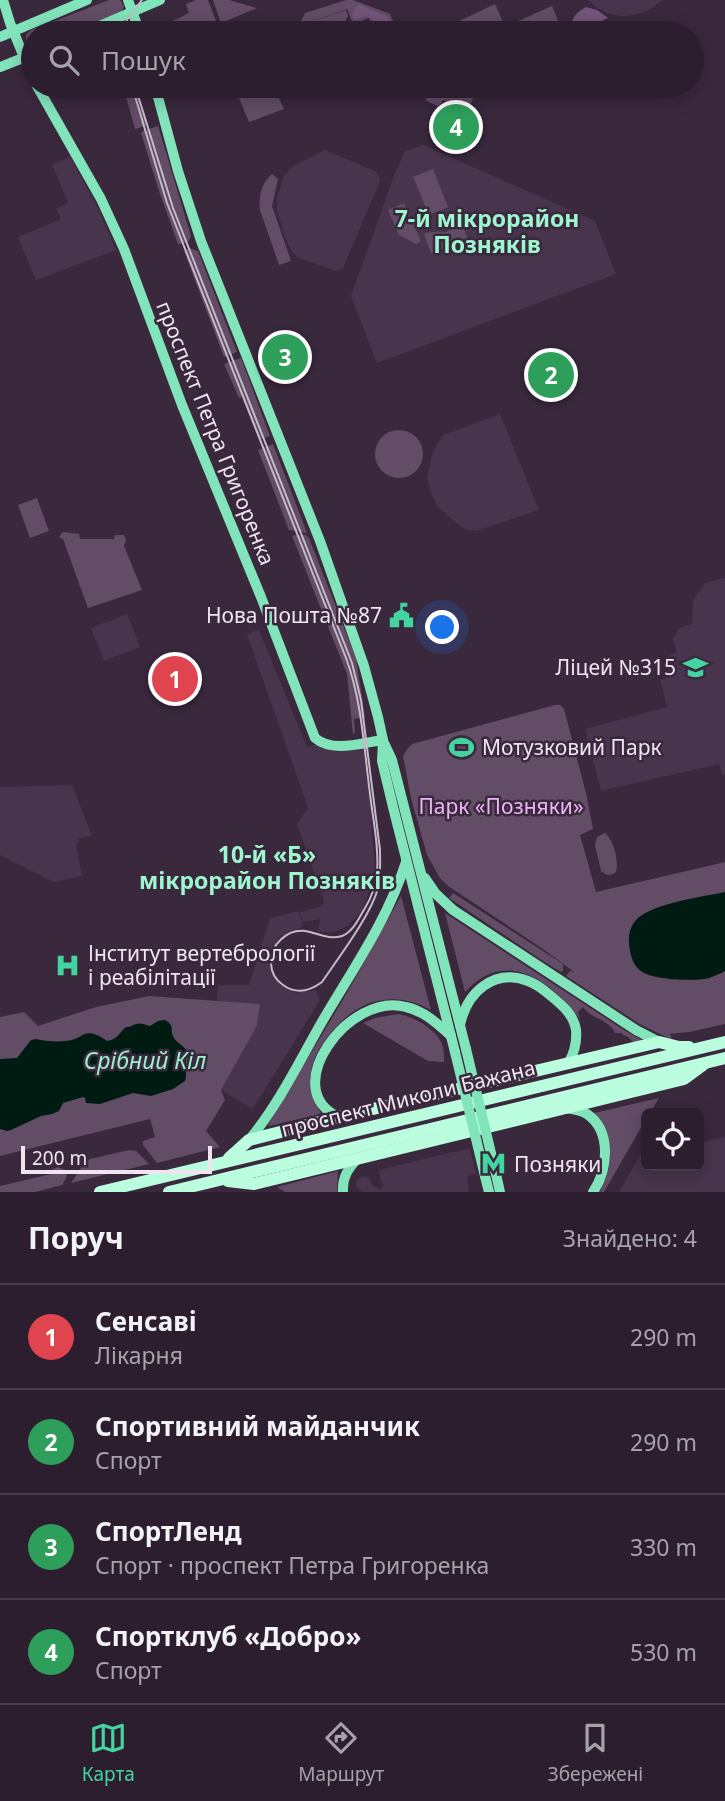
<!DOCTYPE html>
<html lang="uk">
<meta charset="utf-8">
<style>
body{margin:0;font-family:"Noto Sans",sans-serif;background:#382b3a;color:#f1f3f6}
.controls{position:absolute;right:21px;bottom:21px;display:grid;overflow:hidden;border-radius:10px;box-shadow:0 4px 18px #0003}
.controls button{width:63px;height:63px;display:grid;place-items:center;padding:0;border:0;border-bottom:2px solid #483c4a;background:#2c1e2e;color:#f1f3f6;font:35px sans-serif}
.scale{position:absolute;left:21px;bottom:18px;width:191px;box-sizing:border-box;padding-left:7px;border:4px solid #f0e4f1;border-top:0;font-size:19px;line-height:24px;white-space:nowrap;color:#f0e4f1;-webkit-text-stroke:5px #3a283d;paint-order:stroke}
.you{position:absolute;left:443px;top:628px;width:24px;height:24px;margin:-18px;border:5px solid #fff;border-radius:50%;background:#1a73e8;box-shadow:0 0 0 10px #1a73e833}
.badge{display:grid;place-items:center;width:46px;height:46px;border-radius:50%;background:#43d4a0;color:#fff;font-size:23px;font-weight:700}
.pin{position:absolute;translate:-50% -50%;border:4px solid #fff;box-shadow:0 2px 7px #0006}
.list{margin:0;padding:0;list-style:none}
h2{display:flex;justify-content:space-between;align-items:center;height:91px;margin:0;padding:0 28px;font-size:30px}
h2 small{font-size:23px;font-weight:400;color:#a6a2aa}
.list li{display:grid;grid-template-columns:46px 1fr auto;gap:21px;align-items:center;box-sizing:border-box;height:105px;padding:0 28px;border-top:2px solid #483c4a}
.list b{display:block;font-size:26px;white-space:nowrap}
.list p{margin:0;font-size:23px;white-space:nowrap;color:#a6a2aa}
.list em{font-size:23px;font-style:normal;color:#a6a2aa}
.icon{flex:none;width:38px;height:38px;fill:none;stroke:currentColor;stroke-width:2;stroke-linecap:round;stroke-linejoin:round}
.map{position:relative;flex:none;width:725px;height:1192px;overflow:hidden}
.search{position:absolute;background:#2c1e2e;box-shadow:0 4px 18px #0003;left:21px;right:21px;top:21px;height:77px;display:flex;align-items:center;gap:18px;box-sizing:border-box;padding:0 24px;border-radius:38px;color:#a6a2aa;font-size:26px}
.sheet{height:511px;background:#2c1e2e}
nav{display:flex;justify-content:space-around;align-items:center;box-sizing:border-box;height:98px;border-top:2px solid #483c4a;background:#2c1e2e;font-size:19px;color:#a6a2aa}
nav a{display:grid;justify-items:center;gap:4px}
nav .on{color:#43d4a0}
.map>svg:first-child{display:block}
.built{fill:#48344c}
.green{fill:#624c66}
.forest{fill:#74557a}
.water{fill:#001b11}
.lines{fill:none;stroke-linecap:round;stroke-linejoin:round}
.major{stroke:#82e4bb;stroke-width:10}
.highway{stroke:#bbfddf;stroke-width:12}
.tram{stroke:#c7bac8;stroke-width:2}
.major-bridge{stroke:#82e4bb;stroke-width:10}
.labels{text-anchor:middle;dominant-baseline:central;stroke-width:5;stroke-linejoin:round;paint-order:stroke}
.street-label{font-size:21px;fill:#f0e4f1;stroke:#3a283d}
.poi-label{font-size:21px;fill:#f0e4f1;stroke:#3a283d;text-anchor:start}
.park-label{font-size:21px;fill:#eab7f4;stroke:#3a283d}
.neighbourhood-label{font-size:23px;font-weight:bold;fill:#9ef6cf;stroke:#3a283d}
.water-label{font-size:23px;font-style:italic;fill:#99f0ca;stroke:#3a283d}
</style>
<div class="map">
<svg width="725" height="1192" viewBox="0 0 725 1192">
<rect width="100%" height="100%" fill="#3a283d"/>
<g class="built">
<polygon points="588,0 663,0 646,12 634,15 622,16 609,14 597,8"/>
<polygon points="423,145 595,221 616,274 377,363 351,296 395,173 405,151"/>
<polygon points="325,150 375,171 379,176 380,181 343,268 336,271 297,257 291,250 283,232 277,209 277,198 284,176 293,166"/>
<polygon points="70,157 96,204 116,250 36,280 18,237 61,219 56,208 68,203 52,164"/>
<polygon points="500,414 539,510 476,531 464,529 438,507 431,494 427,478 433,451 443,435"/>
<polygon points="725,578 725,774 722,775 719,764 601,791 585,729 667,707 660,680 670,677 666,657 677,652 673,639 679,628 692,624 693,600 705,583"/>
<polygon points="127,614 140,647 104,661 91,628"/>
<polygon points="259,630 307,747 318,744 363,746 371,813 375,874 362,911 347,926 332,933 318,931 320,919 303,922 300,912 322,906 324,901 297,824 308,808 247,634"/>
<polygon points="72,785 92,836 80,838 76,845 82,876 54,882 0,855 0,787"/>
<polygon points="299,911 303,926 279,937 271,955 270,971 280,985 296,993 316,990 320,1000 253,1109 221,1090 257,1026 217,1000 218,985 249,985 270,918"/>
<polygon points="725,1137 725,1192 619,1192 646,1145 646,1166 699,1166 699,1143"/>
<polygon points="470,1148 476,1174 467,1176 469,1187 468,1192 363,1192 357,1188 356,1182 359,1178 365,1176 370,1179 371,1184 381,1190 384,1185 381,1183 379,1170"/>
</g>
<g class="green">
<polygon points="109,0 120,0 124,6 121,13 72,33 33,33 33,47 29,46 26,42 26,35 31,30"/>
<polygon points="196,0 208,0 218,26 200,33 190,33 186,23 157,33 167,24 189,13 186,4"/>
<polygon points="213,0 229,0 257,8 221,23"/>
<polygon points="346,0 353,0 390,14 398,33 375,33 369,18 353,24 347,9 308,23 346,10 348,16 339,33 295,33 305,13"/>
<polygon points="495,4 504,24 500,33 487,33 481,21 461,29 460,33 450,33 457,22"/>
<polygon points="552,6 563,33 535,33 516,22"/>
<polygon points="123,86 136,86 148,125 135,129"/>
<polygon points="234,86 273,86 284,109 249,122"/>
<polygon points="420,86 479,86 468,109 443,100 439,107 427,101"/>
<polygon points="158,126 191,236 189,241 180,244 178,244 160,194 141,133 143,131"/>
<polygon points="433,169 448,207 429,215 413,177"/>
<path d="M 272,174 L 278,179 L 272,206 L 291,261 L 279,265 L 260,210 C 258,196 262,183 272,174 Z"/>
<polygon points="404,203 421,241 416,244 399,235 388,210"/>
<path d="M 457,213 L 468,239 L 431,253 L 424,234 C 441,227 452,242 457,213 Z"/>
<polygon points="189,248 198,251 237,352 224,357 184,251"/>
<polygon points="241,358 270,436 259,440 242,397 239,398 224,364"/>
<circle cx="399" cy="454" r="24"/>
<polygon points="273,444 307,533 289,530 258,450"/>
<polygon points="37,498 49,531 30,538 18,505"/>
<polygon points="63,532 79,534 80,539 114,539 115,535 124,535 126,540 124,546 142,590 88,608 63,539 59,537"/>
<polygon points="296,535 306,535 309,538 356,658 365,717 354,719 355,732 353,735 347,674 292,536"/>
<polygon points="555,705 560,705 564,709 586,793 593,829 580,835 596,892 725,862 725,1024 689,1032 669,1034 672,1037 670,1039 638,1023 566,976 570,971 574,972 543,949 448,886 440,878 427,855 411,798 403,756 408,748 412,744"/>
<path d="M 605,833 C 614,841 619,861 616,872 C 610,876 607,876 601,871 L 595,845 L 597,837 Z"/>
<polygon points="453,893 563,964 563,971 561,972 546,963 449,898"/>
<path d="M 401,896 L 431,1010 C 413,1000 394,996 373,1002 C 357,1007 345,1017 334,1029 C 311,1055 301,1082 321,1113 L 316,1115 L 269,1126 L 268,1125 L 348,991 Z"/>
<path d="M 445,913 L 624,1030 L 645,1042 L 635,1044 L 628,1037 L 623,1035 L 622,1033 L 615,1033 C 609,1019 591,1019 583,1007 L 578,1012 L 580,1019 C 557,989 517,952 477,981 C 473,984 469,988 465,992 Z"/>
<polygon points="149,996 260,1004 257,1026 221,1090 225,1100 206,1131 220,1147 157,1163 143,1145 143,1141 155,1137 150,1119 0,1156 0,1017 24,1012 38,1026 96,1007"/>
<path d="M 398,1014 C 414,1017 435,1028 442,1044 C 444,1049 444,1056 444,1062 L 428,1061 L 363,1023 L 375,1018 Z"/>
<path d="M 659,1098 L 650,1113 L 646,1113 L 646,1119 L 604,1192 L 600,1192 C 611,1169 613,1158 604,1133 C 601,1126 599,1119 594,1113 Z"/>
<polygon points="129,1150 136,1151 149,1164 71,1183 83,1165 90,1159"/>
<path d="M 58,1167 L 65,1170 C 69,1176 65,1180 62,1185 L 35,1192 L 0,1192 L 0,1186 L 51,1174 L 51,1170 Z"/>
<polygon points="338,1171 337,1192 285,1192 277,1187"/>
</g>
<g class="forest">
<polygon points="358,4 389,17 396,33 377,33 372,19 367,16 354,20 352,14"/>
<path d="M 586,7 L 597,10 L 608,18 L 574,33 L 570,33 C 571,19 574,14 586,7 Z"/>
</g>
<g class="water">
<path d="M 725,892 L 725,971 C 719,974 711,978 705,979 C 690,981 653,980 641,971 C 632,965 630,953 629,943 C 628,934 631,924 638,918 C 656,903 701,897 725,892 Z"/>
<path d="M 165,1020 C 176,1026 169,1030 174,1038 C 177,1043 183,1045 186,1050 L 186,1077 L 185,1081 L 173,1089 L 151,1096 L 133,1093 L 100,1104 L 86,1103 L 85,1098 L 83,1097 L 63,1103 L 59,1111 L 52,1114 L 41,1116 L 11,1130 L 7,1131 L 0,1129 L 0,1059 L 17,1058 L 31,1040 L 36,1039 C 44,1041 56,1042 65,1041 C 85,1040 83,1024 107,1041 C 117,1040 119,1033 126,1027 L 129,1027 C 139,1022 140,1023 150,1026 L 158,1021 Z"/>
</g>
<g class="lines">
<g class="major">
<polyline points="3,0 10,23 33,79"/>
<polyline points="128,0 140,33"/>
<polyline points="83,33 160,0"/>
<polyline points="0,37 87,0"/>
<polyline points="0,67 33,54"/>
<path d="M 37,86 L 101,199 L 124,249 L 182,405 L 261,597 L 315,738 C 333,753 361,743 383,740"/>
<polyline points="155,86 178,171 201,241 320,541 364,666 378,717 383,740 382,761 393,807 455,1052"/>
<polyline points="384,743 392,760 466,1049"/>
<polyline points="425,878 436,894 453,910 636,1030 659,1042"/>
<path d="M 460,1025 C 467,992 494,968 528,981 C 537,984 544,990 551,996 C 562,1005 574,1015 576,1030 C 577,1041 574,1053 569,1062"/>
<path d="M 565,1108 C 573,1109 581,1110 587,1114 C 612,1131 608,1170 593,1192"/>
<path d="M 339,1117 C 277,1090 349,991 406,1007 C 424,1011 438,1024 451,1036"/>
<path d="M 249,1140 C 279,1104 300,1060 323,1020 C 353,969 388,919 406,862"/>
<polyline points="496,1174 500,1192"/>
<polyline points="485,1176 489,1192"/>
<path d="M 343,1192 C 342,1177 348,1169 358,1158"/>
</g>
<g class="highway">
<polyline points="229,1158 249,1140 339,1117 659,1042 679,1047 689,1047"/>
<polyline points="228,1181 254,1184 684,1079 703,1065"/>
<polyline points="100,1192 725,1042"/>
<polyline points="169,1192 725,1058"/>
</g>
<g class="tram">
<polyline points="124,33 127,20 142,0"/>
<path d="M 132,86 L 167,203 L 346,658 C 362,701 364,749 370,794 C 373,820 379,847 377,873 C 376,885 371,898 365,908 C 359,918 353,932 342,936 C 328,940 318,933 305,931 C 287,929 270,945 271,963 C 271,972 276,980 283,985 C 297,995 310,991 322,982 C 339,957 371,915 378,888 C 381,875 380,863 380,850 L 361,700 L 352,663 L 173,208 L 135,86"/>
</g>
<g class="major-bridge">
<polyline points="466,1049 496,1174"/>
<polyline points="455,1052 485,1176"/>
</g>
</g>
<defs>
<symbol id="civic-bare" viewBox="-9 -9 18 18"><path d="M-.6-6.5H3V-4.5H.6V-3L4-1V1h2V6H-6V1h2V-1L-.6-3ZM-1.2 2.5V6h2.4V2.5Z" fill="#43d4a0" stroke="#3a283d" stroke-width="2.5" paint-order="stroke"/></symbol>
<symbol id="school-bare" viewBox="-9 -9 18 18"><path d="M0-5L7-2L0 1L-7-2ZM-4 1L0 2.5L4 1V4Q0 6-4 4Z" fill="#43d4a0" stroke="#3a283d" stroke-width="2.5" paint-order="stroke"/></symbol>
<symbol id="stadium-bare" viewBox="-9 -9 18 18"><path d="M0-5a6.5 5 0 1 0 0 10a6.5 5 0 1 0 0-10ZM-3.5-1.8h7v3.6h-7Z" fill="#43d4a0" stroke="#3a283d" stroke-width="2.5" paint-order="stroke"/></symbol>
<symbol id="hospital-bare" viewBox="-9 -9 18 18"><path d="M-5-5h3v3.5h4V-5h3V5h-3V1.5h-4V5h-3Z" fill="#43d4a0" stroke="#3a283d" stroke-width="2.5" paint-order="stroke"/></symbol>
<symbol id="metro-bare" viewBox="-9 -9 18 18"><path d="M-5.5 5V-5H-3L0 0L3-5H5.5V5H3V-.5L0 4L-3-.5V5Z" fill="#43d4a0" stroke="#3a283d" stroke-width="2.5" paint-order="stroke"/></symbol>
</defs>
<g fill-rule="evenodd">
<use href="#civic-bare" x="384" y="598" width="35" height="35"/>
<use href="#school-bare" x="678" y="650" width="35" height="35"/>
<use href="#stadium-bare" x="444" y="730" width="35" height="35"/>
<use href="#hospital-bare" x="50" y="948" width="35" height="35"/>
<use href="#metro-bare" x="476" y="1146" width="35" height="35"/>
</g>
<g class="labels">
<g class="street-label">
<text transform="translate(216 433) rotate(68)">проспект Петра Григоренка</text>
<text transform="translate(408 1098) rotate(-14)">проспект Миколи Бажана</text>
</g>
<g class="poi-label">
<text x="382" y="615" text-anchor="end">Нова Пошта №87</text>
<text x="676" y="667" text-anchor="end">Ліцей №315</text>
<text x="482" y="747">Мотузковий Парк</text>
<text x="88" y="953">Інститут вертебрології<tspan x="88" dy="24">і реабілітації</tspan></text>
<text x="514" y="1164">Позняки</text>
</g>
<g class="park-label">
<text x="501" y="806">Парк «Позняки»</text>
</g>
<g class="neighbourhood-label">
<text x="487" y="218">7-й мікрорайон<tspan x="487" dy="26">Позняків</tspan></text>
<text x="267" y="854">10-й «Б»<tspan x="267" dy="26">мікрорайон Позняків</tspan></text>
</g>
<g class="water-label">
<text x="145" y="1060">Срібний Кіл</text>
</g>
</g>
</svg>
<div class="controls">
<button><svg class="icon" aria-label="locate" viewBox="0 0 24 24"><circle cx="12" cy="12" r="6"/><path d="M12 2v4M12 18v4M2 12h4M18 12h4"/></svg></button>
</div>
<div class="scale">200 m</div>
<div class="you"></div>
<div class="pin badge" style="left:175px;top:679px;background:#e0444e">1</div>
<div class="pin badge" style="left:551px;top:375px;background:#2e9e5b">2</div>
<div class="pin badge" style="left:285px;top:357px;background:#2e9e5b">3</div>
<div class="pin badge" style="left:456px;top:127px;background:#2e9e5b">4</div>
<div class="search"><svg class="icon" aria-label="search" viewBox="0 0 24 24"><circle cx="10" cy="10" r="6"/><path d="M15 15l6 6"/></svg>Пошук</div>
</div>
<section class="sheet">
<h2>Поруч<small>Знайдено: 4</small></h2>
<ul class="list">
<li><span class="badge" style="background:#e0444e">1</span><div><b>Сенсаві</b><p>Лікарня</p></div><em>290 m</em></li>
<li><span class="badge" style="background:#2e9e5b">2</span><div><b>Спортивний майданчик</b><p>Спорт</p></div><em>290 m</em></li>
<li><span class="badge" style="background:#2e9e5b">3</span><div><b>СпортЛенд</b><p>Спорт · проспект Петра Григоренка</p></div><em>330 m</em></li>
<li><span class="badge" style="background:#2e9e5b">4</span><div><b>Спортклуб «Добро»</b><p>Спорт</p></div><em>530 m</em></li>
</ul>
</section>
<nav>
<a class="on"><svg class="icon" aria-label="map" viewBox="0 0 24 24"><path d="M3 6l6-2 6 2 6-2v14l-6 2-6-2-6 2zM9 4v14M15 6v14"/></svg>Карта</a>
<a><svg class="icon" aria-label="directions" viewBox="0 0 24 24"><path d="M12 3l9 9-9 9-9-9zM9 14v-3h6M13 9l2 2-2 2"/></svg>Маршрут</a>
<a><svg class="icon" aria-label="saved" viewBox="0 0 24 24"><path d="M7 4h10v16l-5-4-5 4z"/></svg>Збережені</a>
</nav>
